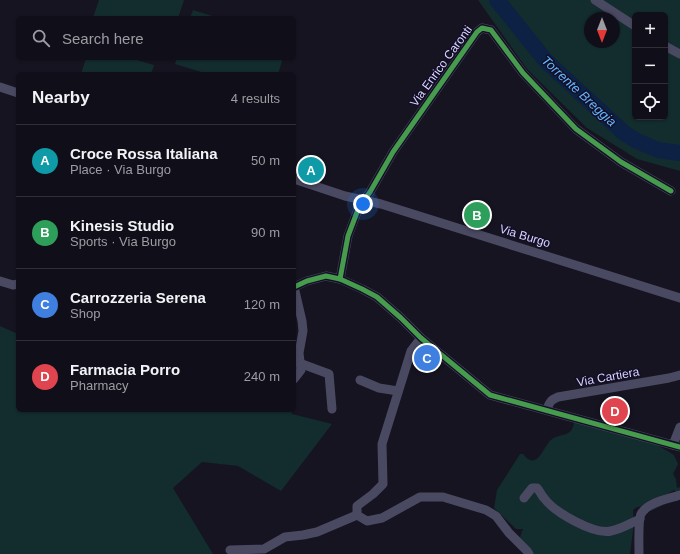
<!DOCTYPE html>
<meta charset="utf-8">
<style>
body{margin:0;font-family:Arial,sans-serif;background:#1e1d26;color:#f1f3f6}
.controls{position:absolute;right:12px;top:12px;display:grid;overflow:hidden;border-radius:6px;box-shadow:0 1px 3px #0004}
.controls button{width:36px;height:36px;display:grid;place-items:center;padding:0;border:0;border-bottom:1px solid #302f38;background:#100f19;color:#f1f3f6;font:20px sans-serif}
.compass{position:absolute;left:584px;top:12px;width:36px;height:36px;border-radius:50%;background:#100f19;box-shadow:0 1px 3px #0004;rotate:180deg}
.you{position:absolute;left:363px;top:204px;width:14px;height:14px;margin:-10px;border:3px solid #fff;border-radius:50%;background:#1a73e8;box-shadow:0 0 0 6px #1a73e833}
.badge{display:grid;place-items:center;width:26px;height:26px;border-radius:50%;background:#ea580c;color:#fff;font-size:13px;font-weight:700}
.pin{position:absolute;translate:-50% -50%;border:2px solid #fff;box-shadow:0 1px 4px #0006}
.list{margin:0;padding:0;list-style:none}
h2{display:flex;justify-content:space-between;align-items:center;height:52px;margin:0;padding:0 16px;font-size:17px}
h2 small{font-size:13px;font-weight:400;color:#9c9ca2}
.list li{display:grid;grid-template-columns:26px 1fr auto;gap:12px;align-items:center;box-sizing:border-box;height:72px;padding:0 16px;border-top:1px solid #302f38}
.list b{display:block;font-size:15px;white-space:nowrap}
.list p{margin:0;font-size:13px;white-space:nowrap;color:#9c9ca2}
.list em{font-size:13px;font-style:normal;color:#9c9ca2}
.icon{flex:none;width:22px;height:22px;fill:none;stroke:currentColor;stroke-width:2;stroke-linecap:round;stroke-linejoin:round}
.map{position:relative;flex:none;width:680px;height:554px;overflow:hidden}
.search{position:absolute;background:#100f19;box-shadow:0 1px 3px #0004;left:16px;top:16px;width:280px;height:44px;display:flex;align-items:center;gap:10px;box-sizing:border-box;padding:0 14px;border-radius:6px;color:#9c9ca2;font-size:15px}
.panel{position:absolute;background:#100f19;box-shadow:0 1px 3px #0004;left:16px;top:72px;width:280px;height:340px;border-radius:6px}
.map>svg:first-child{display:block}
.green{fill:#132c2d;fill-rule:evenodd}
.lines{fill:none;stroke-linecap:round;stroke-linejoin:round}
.river{stroke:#0d2144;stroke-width:16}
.minor{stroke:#4a4962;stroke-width:9}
.cycleway-casing{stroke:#130f26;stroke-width:8}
.cycleway{stroke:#469c4c;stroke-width:5}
.labels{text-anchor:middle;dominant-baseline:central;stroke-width:3;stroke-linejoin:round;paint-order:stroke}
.street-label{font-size:12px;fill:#d9d4ff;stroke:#130f26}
.water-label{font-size:13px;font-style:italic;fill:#62b6ff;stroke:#130f26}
</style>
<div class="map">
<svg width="680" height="554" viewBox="0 0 680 554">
<rect width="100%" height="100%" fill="#161421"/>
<g class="green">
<polygon points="99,0 184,0 178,18 93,18"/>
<path d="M 478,0 L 680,0 L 680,171 L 637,159 L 587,128 L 527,69 ZM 635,15 L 665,15 L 665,117 L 635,117 ZM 590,18 L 614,18 L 614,42 L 590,42 Z"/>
<polygon points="193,10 219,18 190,18"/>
<polygon points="86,58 130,58 154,65 151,74 81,74"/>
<polygon points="177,58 283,58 278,74 208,74 175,64"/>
<polygon points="0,326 18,334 18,410 291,410 292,414 332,424 281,491 238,466 202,462 173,488 213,554 0,554"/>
<path d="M 574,422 L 654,443 L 674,455 L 678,464 L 673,474 L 676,479 L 677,488 L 680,487 L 680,496 L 674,490 L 664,496 L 663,505 L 651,511 C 644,507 640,504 633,510 L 634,523 L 630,554 L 530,554 L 520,537 L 523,529 L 516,529 L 494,508 L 497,490 L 520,454 L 523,454 C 537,472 543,447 551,440 C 560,432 572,439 574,422 Z"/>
</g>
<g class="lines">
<polyline class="river" points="497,0 546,61 624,133 637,141 658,150 680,153"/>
<g class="minor">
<polyline points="595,0 635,26"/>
<polyline points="665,46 680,54"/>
<polyline points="0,87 18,93"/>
<polyline points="294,179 345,196 381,204 680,298"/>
<polyline points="340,279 348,236 359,207 370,192 393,152 477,32 482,28 491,30 523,73 576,129 621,162 671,191"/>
<polyline points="0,281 13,285 18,284"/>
<polyline points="294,287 307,281 326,276 340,279 362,289 377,297 401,318 421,338 490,395 680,447"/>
<polyline points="294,287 302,321 303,331 299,353 301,370 294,379"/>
<polyline points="421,338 411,351 382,444 383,484 373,494 357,506 357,515 367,521 382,518 420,497 443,497 486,510 496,516 509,533 527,551 529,554"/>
<polyline points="302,364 329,374 332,409"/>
<polyline points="360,380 379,388 398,391"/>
<path d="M 547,410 C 549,402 551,400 558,397 L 669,378 L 680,375"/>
<polyline points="673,445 680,427"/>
<path d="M 524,498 L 532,488 L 537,488 C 540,491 541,495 544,498 C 554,512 594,535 611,531 C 621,529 631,523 640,519"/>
<polyline points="230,550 264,549 285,537 303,535 317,532 357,515"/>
<path d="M 639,554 C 639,545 638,520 641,514 C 648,502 668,499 680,495"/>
</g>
<defs>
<g id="cycleway">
<polyline points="340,279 348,236 359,207 370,192 393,152 477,32 482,28 491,30 523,73 576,129 621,162 671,191"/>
<polyline points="294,287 307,281 326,276 340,279 362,289 377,297 401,318 421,338 490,395 680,447"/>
</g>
</defs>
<use href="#cycleway" class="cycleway-casing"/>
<use href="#cycleway" class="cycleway"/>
</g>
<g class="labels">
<g class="street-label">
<text transform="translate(441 66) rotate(-54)">Via Enrico Caronti</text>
<text transform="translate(525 236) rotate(17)">Via Burgo</text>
<text transform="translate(608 377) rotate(-10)">Via Cartiera</text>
</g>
<g class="water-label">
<text transform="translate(579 91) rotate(43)">Torrente Breggia</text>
</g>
</g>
</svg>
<div class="controls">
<button>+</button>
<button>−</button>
<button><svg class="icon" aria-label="locate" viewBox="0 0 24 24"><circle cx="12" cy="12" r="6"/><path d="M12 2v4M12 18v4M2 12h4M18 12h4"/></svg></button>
</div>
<svg class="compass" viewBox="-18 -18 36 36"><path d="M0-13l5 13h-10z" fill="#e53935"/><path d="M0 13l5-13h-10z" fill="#9c9ca2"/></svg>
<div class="you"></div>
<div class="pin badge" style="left:311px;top:170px;background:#0f9aa8">A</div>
<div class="pin badge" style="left:477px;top:215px;background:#2e9e5b">B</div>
<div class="pin badge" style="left:427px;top:358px;background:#3f7fe0">C</div>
<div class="pin badge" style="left:615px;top:411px;background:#e0444e">D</div>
<div class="search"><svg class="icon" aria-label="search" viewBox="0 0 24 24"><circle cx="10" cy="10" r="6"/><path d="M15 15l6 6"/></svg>Search here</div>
<section class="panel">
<h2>Nearby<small>4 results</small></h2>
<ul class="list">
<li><span class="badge" style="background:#0f9aa8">A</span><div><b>Croce Rossa Italiana</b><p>Place · Via Burgo</p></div><em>50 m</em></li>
<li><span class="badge" style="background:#2e9e5b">B</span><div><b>Kinesis Studio</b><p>Sports · Via Burgo</p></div><em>90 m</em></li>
<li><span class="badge" style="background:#3f7fe0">C</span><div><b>Carrozzeria Serena</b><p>Shop</p></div><em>120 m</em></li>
<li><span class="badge" style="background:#e0444e">D</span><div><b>Farmacia Porro</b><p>Pharmacy</p></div><em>240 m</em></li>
</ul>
</section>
</div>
